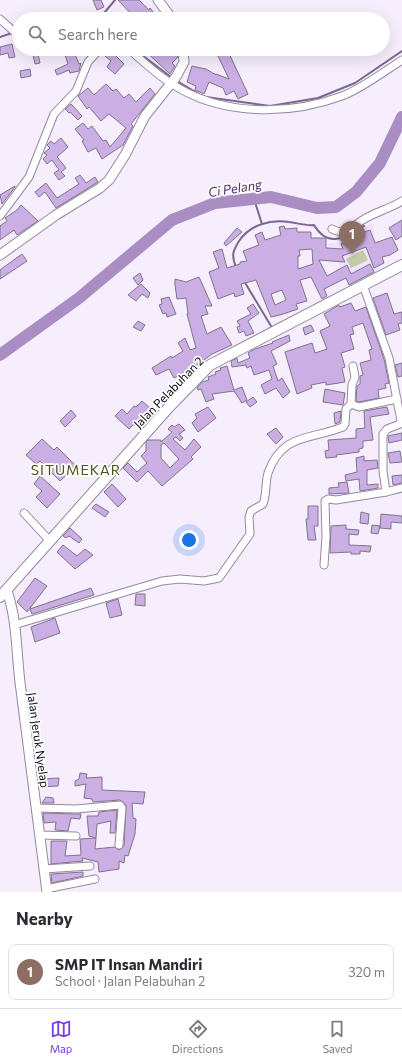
<!DOCTYPE html>
<meta charset="utf-8">
<style>
body{margin:0;font-family:Commissioner,sans-serif;background:#f7f7f7;color:#2b2b33}
.you{position:absolute;left:189px;top:540px;width:14px;height:14px;margin:-10px;border:3px solid #fff;border-radius:50%;background:#1a73e8;box-shadow:0 0 0 6px #1a73e833}
.badge{display:grid;place-items:center;width:26px;height:26px;border-radius:50%;background:#7c3aed;color:#fff;font-size:13px;font-weight:700}
.pin{position:absolute;translate:-50% -33px;filter:drop-shadow(0 1px 2px #0008)}
.pin::after{content:'';position:absolute;top:21px;width:14px;height:12px;background:inherit;clip-path:polygon(0 0,100% 0,50% 100%)}
.list{margin:0;padding:0;list-style:none}
h2{display:flex;justify-content:space-between;align-items:center;height:52px;margin:0;padding:0 16px;font-size:17px}
h2 small{font-size:13px;font-weight:400;color:#7c7c81}
.list li{display:grid;grid-template-columns:26px 1fr auto;gap:12px;align-items:center;box-sizing:border-box;height:56px;margin:0 8px 8px;padding:0 8px;border:1px solid #e1e1e2;border-radius:8px}
.list b{display:block;font-size:15px;white-space:nowrap}
.list p{margin:0;font-size:13px;white-space:nowrap;color:#7c7c81}
.list em{font-size:13px;font-style:normal;color:#7c7c81}
.icon{flex:none;width:22px;height:22px;fill:none;stroke:currentColor;stroke-width:2;stroke-linecap:round;stroke-linejoin:round}
.map{position:relative;flex:none;width:402px;height:892px;overflow:hidden}
.search{position:absolute;background:#fff;box-shadow:0 4px 16px #0002;left:12px;right:12px;top:12px;height:44px;display:flex;align-items:center;gap:10px;box-sizing:border-box;padding:0 14px;border-radius:22px;color:#7c7c81;font-size:15px}
.sheet{height:116px;background:#fff}
nav{display:flex;justify-content:space-around;align-items:center;box-sizing:border-box;height:56px;border-top:1px solid #e1e1e2;background:#fff;font-size:11px;color:#7c7c81}
nav a{display:grid;justify-items:center;gap:2px}
nav .on{color:#7c3aed}
.map>svg:first-child{display:block}
.built{fill:#efe2fc}
.green{fill:#c4caa6}
.lines{fill:none;stroke-linecap:round;stroke-linejoin:round}
.stream{stroke:#7b668e;stroke-width:2}
.river{stroke:#aa8ec3;stroke-width:12}
.building{fill:#caaee4;stroke:#7f748a;fill-rule:evenodd}
.minor-casing{stroke:#94889f;stroke-width:9}
.tertiary-casing{stroke:#94889f;stroke-width:11}
.secondary-casing{stroke:#94889f;stroke-width:12}
.minor{stroke:#fff;stroke-width:7}
.tertiary{stroke:#fff;stroke-width:9}
.secondary{stroke:#fff;stroke-width:10}
.labels{text-anchor:middle;dominant-baseline:central;stroke-width:3.5;stroke-linejoin:round;paint-order:stroke}
.street-label{font-size:12px;fill:#0e0a12;stroke:#fff}
.water-label{font-size:13px;font-style:italic;fill:#4f2b6b;stroke:#fff}
.quarter-label{font-size:14px;letter-spacing:1px;fill:#4d5218;stroke:#fff}
</style>
<div class="map">
<svg width="402" height="892" viewBox="0 0 402 892">
<rect width="100%" height="100%" fill="#f6eefd"/>
<polygon class="built" points="373,224 376,243 371,257 379,272 350,287 337,262 328,262 329,243 339,243 350,239 366,226"/>
<polygon class="green" points="363,250 368,260 351,268 346,259"/>
<g class="lines">
<g class="stream">
<polyline points="99,19 115,0"/>
<polyline points="0,37 12,33"/>
<polyline points="134,49 171,77"/>
<polyline points="177,81 199,94"/>
<polyline points="206,97 270,106 318,98 355,83 402,51"/>
<polyline points="254,199 262,224"/>
<path d="M 236,267 C 231,255 233,251 239,241 C 250,225 270,219 289,222 C 297,223 306,226 314,225 C 329,250 346,236 364,226"/>
<polyline points="244,281 271,326"/>
</g>
<polyline class="river" points="0,355 79,298 172,220 215,203 271,197 317,208 336,207 356,192 380,163 402,117"/>
</g>
<g class="building">
<polygon points="93,0 101,0 104,7 97,10"/>
<polygon points="118,0 139,0 149,10 150,8 159,19 145,19 141,13 135,18"/>
<polygon points="12,44 15,57 9,58 8,53 0,55 0,47"/>
<polygon points="63,49 73,49 79,64 81,63 79,71 70,73 69,70 57,75 55,70 68,64"/>
<polygon points="143,49 170,49 173,51 178,57 172,63 175,66 170,74"/>
<polygon points="221,49 227,49 248,94 238,99 234,91 226,95 223,88 209,82 204,94 195,90 196,86 187,82 192,66 206,69 216,75 216,74 229,79 216,52"/>
<polygon points="110,50 124,64 115,74 107,67 111,61 105,56"/>
<polygon points="38,54 40,63 35,64 33,55"/>
<polygon points="30,69 31,76 21,78 20,71"/>
<polygon points="106,84 113,91 116,89 124,98 129,94 136,102 150,88 155,94 131,124 133,126 123,145 102,159 96,148 88,152 82,141 84,140 75,129 83,123 88,129 92,126 103,141 106,140 110,147 126,128 109,114 101,121 89,107 87,109 78,96 88,88 94,95"/>
<polygon points="71,104 82,116 78,120 70,112 69,113 65,109"/>
<polygon points="61,138 68,147 57,157 66,168 61,172 65,176 59,180 54,173 59,170 52,160 47,164 43,159 47,155 44,153 50,148 47,145 51,141 54,144"/>
<polygon points="80,175 86,183 95,177 98,182 56,208 45,192 39,197 35,192 46,183 57,198 79,184 75,178"/>
<polygon points="15,186 15,187 2,204 0,195"/>
<polygon points="21,205 38,221 17,235 14,230 0,240 0,226 7,221 5,218 17,210"/>
<polygon points="402,220 402,236 396,240 389,228"/>
<path d="M 284,226 L 285,229 L 297,228 L 297,232 L 311,232 L 311,238 L 326,238 L 326,248 L 343,249 L 341,244 L 355,239 L 354,236 L 370,230 L 375,243 L 392,237 L 398,250 L 390,255 L 382,257 L 384,263 L 374,268 L 366,247 L 342,256 L 345,262 L 319,260 L 327,276 L 347,265 L 351,274 L 370,264 L 374,272 L 349,285 L 346,278 L 324,289 L 327,296 L 322,299 L 311,277 L 300,280 L 307,301 L 296,304 L 298,309 L 280,315 L 271,317 L 256,280 L 241,284 L 244,294 L 235,297 L 234,293 L 218,299 L 209,272 L 219,268 L 213,252 L 222,249 L 227,268 L 240,264 L 240,262 L 247,261 L 243,251 L 259,245 L 255,235 L 262,232 L 265,240 L 281,235 L 279,227 ZM 312,249 L 313,264 L 298,269 L 298,256 L 300,256 L 299,250 ZM 282,290 L 286,300 L 275,305 L 271,294 Z"/>
<polygon points="237,228 242,232 226,246 224,243"/>
<polygon points="22,254 27,261 0,279 0,270"/>
<polygon points="140,273 143,280 138,285 133,278"/>
<polygon points="199,277 212,306 205,306 208,314 201,316 207,334 221,327 232,345 212,354 192,369 174,378 169,369 156,375 152,368 171,356 172,358 183,351 178,343 185,338 190,350 196,348 187,314 188,314 186,298 177,299 175,285 175,279 186,282"/>
<polygon points="141,284 150,293 148,298 142,294 136,301 128,295"/>
<polygon points="387,293 394,314 402,312 402,323 398,324 400,330 386,335 373,298"/>
<polygon points="169,297 176,314 167,317 166,313 163,314 159,305 162,304 161,299"/>
<polygon points="351,303 355,311 366,307 384,359 389,383 385,384 386,388 378,390 379,398 359,402 356,401 357,386 360,384 360,376 363,375 360,363 371,360 369,350 372,349 363,323 352,327 354,334 350,335 354,349 341,353 345,367 342,368 345,382 326,385 326,382 311,385 312,388 297,394 285,352 312,343 315,353 327,349 320,331 330,326 324,314 339,305 340,307"/>
<polygon points="253,304 259,313 248,321 254,333 246,336 244,331 239,333 237,327 240,326 237,321 251,314 247,308"/>
<polygon points="138,321 145,325 141,331 133,327"/>
<polygon points="311,325 314,331 305,335 303,328"/>
<polygon points="289,335 290,341 271,351 277,364 273,366 278,381 282,378 290,392 283,398 276,388 265,394 261,385 272,379 269,370 254,375 251,366 247,368 246,365 232,367 231,361 237,358 238,363 250,358 248,353 255,349 273,343 272,342"/>
<polygon points="402,363 402,376 398,377 395,365"/>
<polygon points="227,366 234,390 242,387 247,400 242,403 234,391 212,394 214,399 206,402 201,389 198,390 197,388 202,382 209,380 208,377 216,374 215,372 221,370 220,368"/>
<polygon points="325,389 345,393 343,405 323,402"/>
<polygon points="253,397 257,402 250,407 246,402"/>
<polygon points="142,401 150,408 129,429 115,416 122,409 127,414 134,406 136,407"/>
<polygon points="208,407 216,418 198,432 192,423 197,418 195,414"/>
<polygon points="387,407 389,414 370,417 373,440 363,441 363,448 359,449 359,452 336,455 337,457 326,458 325,451 329,450 328,440 356,438 356,429 365,428 364,411"/>
<polygon points="71,410 76,416 65,427 60,421"/>
<polygon points="341,411 340,422 335,424 334,413"/>
<path d="M 179,424 L 185,430 L 179,434 L 183,438 L 180,441 L 176,437 L 173,439 L 185,450 L 194,439 L 201,447 L 191,457 L 193,459 L 162,486 L 148,471 L 137,482 L 123,468 L 128,463 L 137,472 L 147,463 L 141,456 L 146,451 L 146,442 L 148,440 L 161,440 L 161,442 L 172,432 L 168,429 L 172,425 L 174,427 ZM 164,443 L 179,459 L 170,468 L 161,458 L 161,445 Z"/>
<polygon points="276,428 283,437 276,444 267,434"/>
<polygon points="402,433 402,440 389,443 388,436"/>
<polygon points="42,439 54,450 57,447 76,466 60,481 40,461 36,464 26,455"/>
<polygon points="400,451 402,462 390,463 388,453"/>
<polygon points="364,456 364,461 377,460 378,468 367,470 367,485 378,484 378,488 360,491 359,479 346,481 345,475 357,472 356,458"/>
<polygon points="402,475 402,483 393,485 392,476"/>
<polygon points="40,476 60,494 47,508 36,497 42,491 34,484"/>
<polygon points="347,482 349,493 329,494 329,488 339,487 338,483"/>
<polygon points="112,484 126,499 118,507 104,492"/>
<polygon points="96,504 109,512 105,517 92,508"/>
<polygon points="308,506 318,506 318,526 314,526 316,540 308,540 306,519 308,519"/>
<polygon points="361,512 369,514 368,524 360,523"/>
<polygon points="381,514 402,516 402,523 391,522 391,529 380,528"/>
<polygon points="346,525 346,529 359,530 358,535 349,534 349,545 371,546 370,552 360,551 360,554 351,554 351,552 330,553 331,526"/>
<polygon points="372,525 380,526 378,534 371,533"/>
<polygon points="70,528 82,539 79,543 69,536 66,538 63,536"/>
<polygon points="63,545 77,556 85,549 93,555 75,569 57,552"/>
<polygon points="35,578 47,586 27,612 17,602"/>
<polygon points="91,588 94,595 32,614 30,609"/>
<polygon points="136,594 145,594 145,606 135,605"/>
<polygon points="118,599 122,615 110,618 106,603"/>
<polygon points="55,618 60,633 35,642 31,627"/>
<polygon points="80,773 87,774 86,778 102,777 102,790 145,792 143,804 132,803 133,818 136,819 135,834 128,856 125,855 124,863 119,861 119,869 99,872 98,862 82,858 83,861 51,864 51,841 67,841 65,856 81,855 80,839 96,838 95,849 115,847 119,850 124,846 126,805 120,800 93,802 92,799 84,798 86,784 75,786 75,781 79,779"/>
<polygon points="59,778 58,786 39,787 39,779"/>
<polygon points="46,797 53,798 54,803 42,803"/>
<polygon points="117,810 115,833 110,833 111,821 97,824 96,838 89,836 87,816 98,816 99,812"/>
<polygon points="43,813 76,814 81,814 80,819 71,818 68,831 55,830 56,822 44,823"/>
<polygon points="83,872 83,876 52,883 51,874"/>
</g>
<g class="lines">
<defs>
<g id="minor">
<polyline points="0,19 19,36"/>
<path d="M 129,49 C 142,61 156,74 172,84 C 221,116 288,116 342,96 C 361,89 385,71 402,60"/>
<polyline points="0,216 29,177 54,114 76,91 88,62 100,49"/>
<path d="M 332,229 C 346,238 356,222 368,217 C 379,211 391,208 402,201"/>
<polyline points="353,366 355,377 352,385 351,404 359,407 397,399"/>
<polyline points="386,492 402,488"/>
<polyline points="24,513 50,541"/>
<polyline points="324,565 326,537 325,501 328,499 336,500 386,492 383,471 383,434 387,429 400,424 401,421 389,358 363,285"/>
<path d="M 14,625 L 162,581 L 180,579 L 204,581 L 219,578 L 250,534 L 249,517 L 251,511 L 263,504 C 267,494 265,483 268,473 C 282,433 310,440 343,427 L 345,424 L 346,409 L 351,404"/>
<polyline points="37,808 76,809 120,805 122,808 119,845"/>
<polyline points="40,835 76,836"/>
<polyline points="44,869 90,866"/>
<polyline points="46,889 95,879"/>
</g>
<g id="tertiary">
<polyline points="158,0 172,19"/>
<polyline points="0,255 56,215 100,188 109,180 125,155 145,116 176,77 184,62 183,49"/>
<path d="M 7,591 C 18,622 16,657 21,690 C 29,757 39,825 47,892"/>
</g>
<polyline id="secondary" points="0,597 170,406 210,365 402,265"/>
</defs>
<use href="#minor" class="minor-casing"/>
<use href="#tertiary" class="tertiary-casing"/>
<use href="#secondary" class="secondary-casing"/>
<use href="#minor" class="minor"/>
<use href="#tertiary" class="tertiary"/>
<use href="#secondary" class="secondary"/>
</g>
<g class="labels">
<g class="street-label">
<text transform="translate(168 392) rotate(-46)">Jalan Pelabuhan 2</text>
<text transform="translate(39 740) rotate(82)">Jalan Jeruk Nyelap</text>
</g>
<g class="water-label">
<text transform="translate(235 188) rotate(-9)">Ci Pelang</text>
</g>
<g class="quarter-label">
<text x="76" y="469">SITUMEKAR</text>
</g>
</g>
</svg>
<div class="you"></div>
<div class="pin badge" style="left:352px;top:254px;background:#8d6e63">1</div>
<div class="search"><svg class="icon" aria-label="search" viewBox="0 0 24 24"><circle cx="10" cy="10" r="6"/><path d="M15 15l6 6"/></svg>Search here</div>
</div>
<section class="sheet">
<h2>Nearby<small></small></h2>
<ul class="list">
<li><span class="badge" style="background:#8d6e63">1</span><div><b>SMP IT Insan Mandiri</b><p>School · Jalan Pelabuhan 2</p></div><em>320 m</em></li>
</ul>
</section>
<nav>
<a class="on"><svg class="icon" aria-label="map" viewBox="0 0 24 24"><path d="M3 6l6-2 6 2 6-2v14l-6 2-6-2-6 2zM9 4v14M15 6v14"/></svg>Map</a>
<a><svg class="icon" aria-label="directions" viewBox="0 0 24 24"><path d="M12 3l9 9-9 9-9-9zM9 14v-3h6M13 9l2 2-2 2"/></svg>Directions</a>
<a><svg class="icon" aria-label="saved" viewBox="0 0 24 24"><path d="M7 4h10v16l-5-4-5 4z"/></svg>Saved</a>
</nav>
